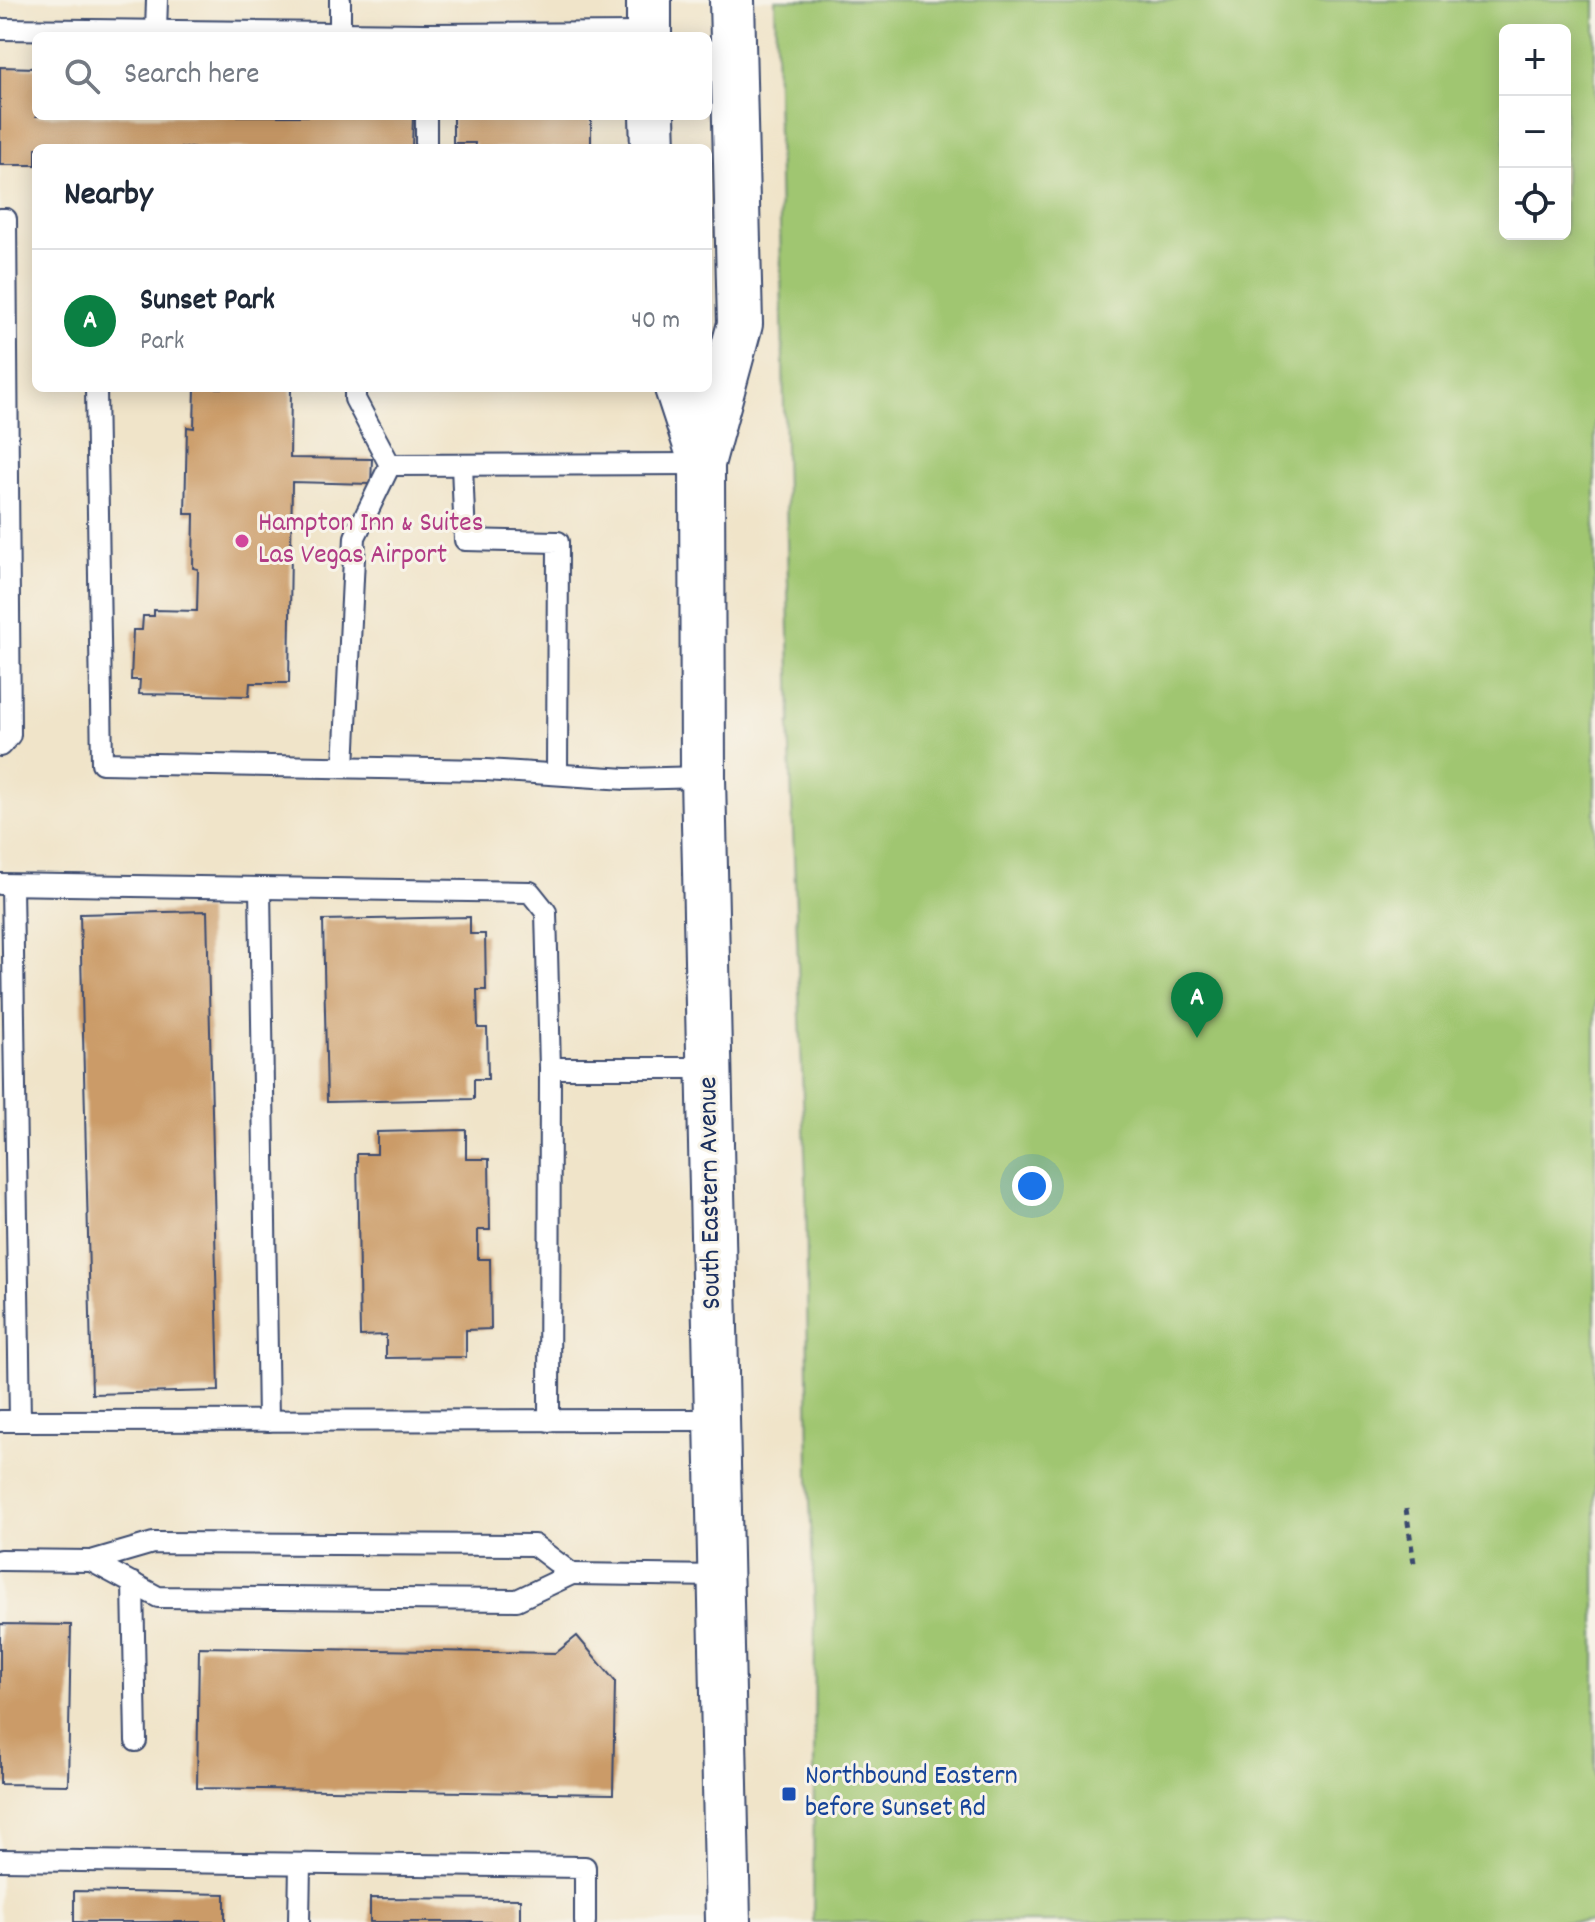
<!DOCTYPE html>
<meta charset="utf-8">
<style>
body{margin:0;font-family:Dekko,sans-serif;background:#f2f2f3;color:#1f2937}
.controls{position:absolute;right:24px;top:24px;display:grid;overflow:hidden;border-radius:12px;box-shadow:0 4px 20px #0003}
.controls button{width:72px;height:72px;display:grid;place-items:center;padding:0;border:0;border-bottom:2px solid #e0e1e3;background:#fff;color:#1f2937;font:40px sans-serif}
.you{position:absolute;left:1032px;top:1186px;width:28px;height:28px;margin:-20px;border:6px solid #fff;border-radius:50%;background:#1a73e8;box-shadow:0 0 0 12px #1a73e833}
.badge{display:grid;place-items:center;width:52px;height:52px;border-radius:50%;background:#0b8043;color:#fff;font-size:26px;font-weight:700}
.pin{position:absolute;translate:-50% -66px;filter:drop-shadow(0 2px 4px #0008)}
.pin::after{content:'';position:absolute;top:42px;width:28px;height:24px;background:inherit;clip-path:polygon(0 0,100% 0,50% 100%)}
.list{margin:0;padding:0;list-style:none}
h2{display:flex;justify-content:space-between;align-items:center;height:104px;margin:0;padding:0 32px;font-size:34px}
h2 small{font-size:26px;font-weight:400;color:#747a83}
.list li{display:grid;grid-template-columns:52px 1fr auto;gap:24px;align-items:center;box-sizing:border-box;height:144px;padding:0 32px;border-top:2px solid #e0e1e3}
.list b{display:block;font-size:30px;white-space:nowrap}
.list p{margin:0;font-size:26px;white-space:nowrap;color:#747a83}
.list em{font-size:26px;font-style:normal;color:#747a83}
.icon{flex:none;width:44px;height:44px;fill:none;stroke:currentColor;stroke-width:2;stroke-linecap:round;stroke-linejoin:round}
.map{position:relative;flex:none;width:1595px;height:1922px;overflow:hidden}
.search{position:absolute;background:#fff;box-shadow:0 4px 20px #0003;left:32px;top:32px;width:680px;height:88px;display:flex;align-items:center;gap:20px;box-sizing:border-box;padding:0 28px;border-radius:12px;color:#747a83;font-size:30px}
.panel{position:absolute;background:#fff;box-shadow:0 4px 20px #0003;left:32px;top:144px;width:680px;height:248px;border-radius:12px}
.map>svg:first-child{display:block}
.green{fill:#a0c671;stroke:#5e7a68;stroke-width:2;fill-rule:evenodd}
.building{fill:#cb9b68}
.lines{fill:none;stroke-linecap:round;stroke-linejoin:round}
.service-casing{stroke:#3b4a6e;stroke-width:24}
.primary-casing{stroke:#3b4a6e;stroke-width:48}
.path{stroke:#3b4a6e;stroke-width:5;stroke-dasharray:6 6;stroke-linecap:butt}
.service{stroke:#fff;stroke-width:20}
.primary{stroke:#fff;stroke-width:44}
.hotel-dot{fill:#d1479c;stroke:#f7f3e8;stroke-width:3}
.transit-dot{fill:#1a4fb4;stroke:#f7f3e8;stroke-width:3}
.labels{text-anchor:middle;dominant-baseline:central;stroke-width:6;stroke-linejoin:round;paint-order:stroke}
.hotel-label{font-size:28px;fill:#b23c85;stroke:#f7f3e8;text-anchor:start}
.street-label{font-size:28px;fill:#1b2f5e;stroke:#f7f3e8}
.transit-label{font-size:28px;fill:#164399;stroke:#f7f3e8;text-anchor:start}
</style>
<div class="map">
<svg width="1595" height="1922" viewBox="0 0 1595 1922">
<rect width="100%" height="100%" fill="#f7f3e8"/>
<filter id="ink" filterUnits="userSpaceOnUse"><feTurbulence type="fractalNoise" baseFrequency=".0125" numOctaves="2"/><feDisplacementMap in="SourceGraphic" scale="16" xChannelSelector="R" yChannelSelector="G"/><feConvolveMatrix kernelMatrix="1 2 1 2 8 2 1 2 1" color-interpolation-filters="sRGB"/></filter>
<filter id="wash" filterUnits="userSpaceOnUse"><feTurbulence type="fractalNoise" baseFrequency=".006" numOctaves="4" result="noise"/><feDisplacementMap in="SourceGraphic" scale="32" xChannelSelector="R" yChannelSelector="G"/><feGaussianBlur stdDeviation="1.8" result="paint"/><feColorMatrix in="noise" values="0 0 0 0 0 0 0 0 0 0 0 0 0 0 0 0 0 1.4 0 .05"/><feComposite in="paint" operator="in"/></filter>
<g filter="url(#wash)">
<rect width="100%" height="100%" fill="#f0e4c9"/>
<path class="green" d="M 775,0 L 1595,0 L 1595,1922 L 813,1922 L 815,1613 L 809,1481 L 806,1179 L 789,724 L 791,723 ZM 1505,30 L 1565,30 L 1565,234 L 1505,234 Z"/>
<g id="blocks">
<g class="building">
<polygon points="0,67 36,68 36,116 413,116 412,148 36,148 36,165 0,165"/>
<polygon points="453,116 591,116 591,148 475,148 475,143 453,143"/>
<polygon points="195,388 291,388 290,458 372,459 371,484 292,482 289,683 250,683 249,696 139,694 140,680 131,680 133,630 142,630 143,616 154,616 154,610 197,611 198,569 193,568 194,514 185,514 187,427 194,428"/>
<polygon points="207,911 219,1391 92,1394 80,914"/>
<polygon points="470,917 470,934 485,934 486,990 477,990 478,1028 487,1028 488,1079 474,1079 474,1099 327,1102 323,920"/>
<polygon points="466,1130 466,1159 489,1159 490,1230 478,1230 478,1259 490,1259 491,1329 466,1330 466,1357 386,1358 386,1335 360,1336 357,1154 377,1154 377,1132"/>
<polygon points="0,1624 71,1625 68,1785 0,1784"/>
<polygon points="577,1636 615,1681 613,1794 197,1788 199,1647 556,1653"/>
<polygon points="74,1891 225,1894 225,1922 74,1922"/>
<polygon points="370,1898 520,1899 520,1922 370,1922"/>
</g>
</g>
</g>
<g filter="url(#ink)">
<use href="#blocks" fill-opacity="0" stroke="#3b4a6e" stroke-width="2"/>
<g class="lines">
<defs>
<g id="service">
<polyline points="0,29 425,34 649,33"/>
<polyline points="156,31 157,0"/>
<polyline points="340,33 340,0"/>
<polyline points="426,116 426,148"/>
<polyline points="0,219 6,219 10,735 0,746"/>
<polyline points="96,388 102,763 486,770 626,779 703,777"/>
<polyline points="355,388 355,399 390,465"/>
<polyline points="390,465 702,464"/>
<polyline points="462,465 465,540 558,542 557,774"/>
<polyline points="344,767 355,537 390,465"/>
<polyline points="0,884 530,892 546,912 550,1068 549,1421"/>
<polyline points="12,885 20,1421"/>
<polyline points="260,888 268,1421"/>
<polyline points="550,1068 709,1068"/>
<polyline points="0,1421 717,1420"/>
<polygon points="153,1543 534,1545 572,1574 517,1600 158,1597 91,1561"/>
<polyline points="0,1560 91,1561"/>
<polyline points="572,1574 721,1576"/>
<polyline points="133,1583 136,1741"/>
<polyline points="0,1860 585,1867 585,1922"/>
<polyline points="299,1922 300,1864"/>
</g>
<g id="primary">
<polyline points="649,0 649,36"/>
<polyline points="652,116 653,148"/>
<polyline points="677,388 702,464"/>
<polyline points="728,1922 703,777 702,464 740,324 732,0"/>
</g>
</defs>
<use href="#service" class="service-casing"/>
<use href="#primary" class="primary-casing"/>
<polyline class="path" points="1406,1509 1414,1563"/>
<use href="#service" class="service"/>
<use href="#primary" class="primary"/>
</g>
</g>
<circle class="hotel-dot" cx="242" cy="541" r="8"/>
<rect class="transit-dot" x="781" y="1786" width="16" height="16" rx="4"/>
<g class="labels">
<g class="hotel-label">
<text x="258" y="525">Hampton Inn &amp; Suites<tspan x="258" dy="32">Las Vegas Airport</tspan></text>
</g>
<g class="street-label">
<text transform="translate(712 1193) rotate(-91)">South Eastern Avenue</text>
</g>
<g class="transit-label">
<text x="805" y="1778">Northbound Eastern<tspan x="805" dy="32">before Sunset Rd</tspan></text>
</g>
</g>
</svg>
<div class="controls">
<button>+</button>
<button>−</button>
<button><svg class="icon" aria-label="locate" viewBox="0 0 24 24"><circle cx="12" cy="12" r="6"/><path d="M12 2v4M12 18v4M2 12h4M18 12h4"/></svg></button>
</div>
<div class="you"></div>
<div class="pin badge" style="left:1197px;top:1038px">A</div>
<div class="search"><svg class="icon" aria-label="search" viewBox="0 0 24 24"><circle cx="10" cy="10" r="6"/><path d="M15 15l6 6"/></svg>Search here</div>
<section class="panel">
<h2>Nearby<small></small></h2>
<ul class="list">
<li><span class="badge">A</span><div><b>Sunset Park</b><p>Park</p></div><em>40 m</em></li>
</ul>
</section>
</div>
